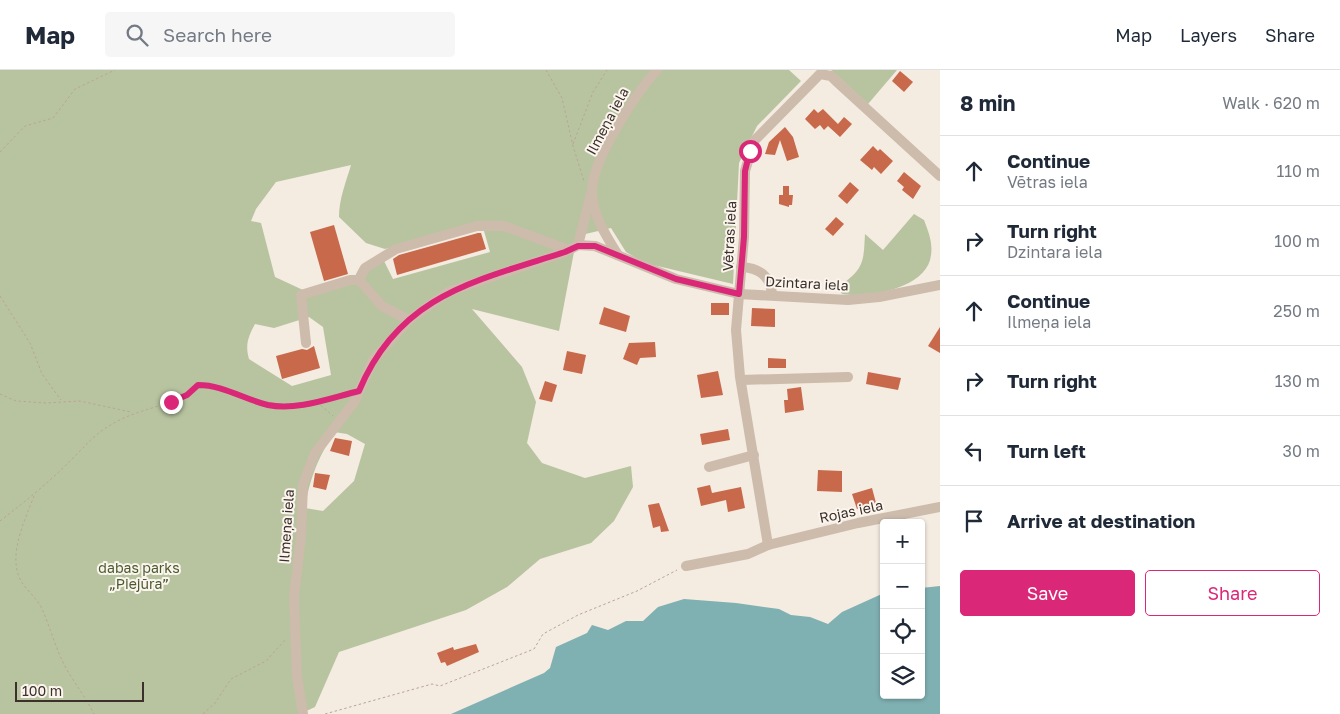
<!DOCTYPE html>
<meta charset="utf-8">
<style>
body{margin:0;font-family:"Golos Text",sans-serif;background:#f6f6f7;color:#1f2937}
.controls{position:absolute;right:15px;bottom:15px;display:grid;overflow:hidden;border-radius:5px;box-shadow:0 1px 4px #0004}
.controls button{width:45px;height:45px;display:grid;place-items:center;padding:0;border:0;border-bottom:1px solid #e0e1e3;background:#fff;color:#1f2937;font:25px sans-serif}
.scale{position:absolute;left:15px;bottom:12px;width:129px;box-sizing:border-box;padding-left:5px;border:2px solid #3b302b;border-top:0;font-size:14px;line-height:18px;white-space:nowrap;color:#3b302b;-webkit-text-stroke:4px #fbf5ee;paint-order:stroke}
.stop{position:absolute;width:15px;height:15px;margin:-11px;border:4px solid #db2777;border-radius:50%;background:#fff}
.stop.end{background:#db2777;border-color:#fff;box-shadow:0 1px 5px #0008}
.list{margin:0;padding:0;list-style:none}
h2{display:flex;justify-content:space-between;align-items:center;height:65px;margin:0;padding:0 20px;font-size:21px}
h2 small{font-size:16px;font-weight:400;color:#747a83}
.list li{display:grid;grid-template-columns:32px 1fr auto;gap:15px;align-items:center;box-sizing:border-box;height:70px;padding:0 20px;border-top:1px solid #e0e1e3}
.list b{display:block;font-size:19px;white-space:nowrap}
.list p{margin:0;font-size:16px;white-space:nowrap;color:#747a83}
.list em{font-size:16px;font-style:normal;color:#747a83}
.actions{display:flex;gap:10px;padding:15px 20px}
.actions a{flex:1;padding:11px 0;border:1px solid #db2777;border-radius:5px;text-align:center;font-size:18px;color:#db2777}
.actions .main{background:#db2777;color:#fff}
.icon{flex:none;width:28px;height:28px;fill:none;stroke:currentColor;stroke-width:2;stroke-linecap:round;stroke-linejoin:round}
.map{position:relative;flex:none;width:940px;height:644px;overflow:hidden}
header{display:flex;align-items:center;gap:30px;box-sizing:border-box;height:70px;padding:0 25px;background:#fff;border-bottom:1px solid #e0e1e3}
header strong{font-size:24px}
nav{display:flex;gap:28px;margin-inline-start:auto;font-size:18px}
.search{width:350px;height:45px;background:#f6f6f7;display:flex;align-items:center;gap:12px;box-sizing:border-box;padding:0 18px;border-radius:5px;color:#747a83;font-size:19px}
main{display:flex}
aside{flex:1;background:#fff}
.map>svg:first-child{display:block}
.green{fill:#b8c4a0;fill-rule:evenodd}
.water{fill:#7fb0b2}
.building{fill:#c8694b}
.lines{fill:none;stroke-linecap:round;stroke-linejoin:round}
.path{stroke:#b9a596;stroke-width:1;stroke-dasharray:2.5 2.5;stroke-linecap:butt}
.minor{stroke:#cdbbac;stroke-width:10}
.route{stroke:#db2777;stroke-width:6}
.labels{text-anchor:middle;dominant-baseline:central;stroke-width:4;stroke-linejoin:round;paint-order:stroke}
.street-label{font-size:14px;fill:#3b302b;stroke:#fbf5ee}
.park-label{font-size:14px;fill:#4a5a2e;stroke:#fbf5ee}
</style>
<header>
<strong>Map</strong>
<div class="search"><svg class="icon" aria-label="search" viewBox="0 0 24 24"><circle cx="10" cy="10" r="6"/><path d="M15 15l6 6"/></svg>Search here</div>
<nav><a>Map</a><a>Layers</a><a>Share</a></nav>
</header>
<main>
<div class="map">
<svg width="940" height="644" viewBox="0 0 940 644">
<rect width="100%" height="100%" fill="#f4ebe1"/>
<g class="green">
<path d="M 0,0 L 789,0 L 801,11 L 757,56 L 739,93 L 733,214 L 645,193 L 626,182 L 611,158 L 577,166 L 559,261 L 472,239 L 522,297 L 536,332 L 527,373 L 542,393 L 585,408 L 631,396 L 633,417 L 614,451 L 591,473 L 540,489 L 507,517 L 466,540 L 339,582 L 315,637 L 300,644 L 0,644 ZM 351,95 C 346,112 339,129 339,147 L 366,173 L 385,179 L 477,152 L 484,161 L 490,182 L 393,209 L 381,185 L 360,197 L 355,206 L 303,220 L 275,207 L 261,153 L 251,151 L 256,139 L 276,112 ZM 309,247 L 323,257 L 331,305 L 292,316 L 249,289 C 245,275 248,267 255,254 L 274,258 ZM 334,362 L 347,364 L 365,374 L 354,411 L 323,441 L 305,438 C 310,407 318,389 334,362 Z"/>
<polygon points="831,0 897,0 868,34"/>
<path d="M 914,144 L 924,150 C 928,161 933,172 931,185 C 928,218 868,229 842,224 L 840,220 C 844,211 850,209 856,202 C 865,192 864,178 865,164 L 883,180 Z"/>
</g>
<polygon class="water" points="940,516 940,644 451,644 544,603 550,598 556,577 587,563 592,555 608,560 626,551 643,551 658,537 684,529 736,533 779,539 791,545 810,547 828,554 842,542 884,523 884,625 921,625 921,518"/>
<g class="building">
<polygon points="900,1 913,12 904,22 892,11"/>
<polygon points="814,39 818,43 823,39 838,54 844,47 852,54 840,67 828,56 824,60 820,55 815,59 805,49"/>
<polygon points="785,57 793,67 799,87 787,91 780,70 775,85 765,84 769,72"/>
<polygon points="873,76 878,81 880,79 893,91 881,104 874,97 872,100 860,90"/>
<polygon points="904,102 921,116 913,129 902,120 904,117 897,111"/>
<polygon points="850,112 859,120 847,134 838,126"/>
<polygon points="783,116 789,116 789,125 793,125 792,135 789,135 789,137 779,134 779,125 783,125"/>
<polygon points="836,147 844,154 833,166 825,159"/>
<polygon points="334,155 348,204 324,211 310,162"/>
<polygon points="478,163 481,163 486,179 397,205 393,189 399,185"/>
<rect x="711" y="233" width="18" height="12"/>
<polygon points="604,237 630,246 626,262 599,254"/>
<polygon points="752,238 775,239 775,257 751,256"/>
<polygon points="940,257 940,283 928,276"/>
<polygon points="655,272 656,287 640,288 637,295 623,289 629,273"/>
<polygon points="314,276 320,298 282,309 276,286 302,279 307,280"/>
<polygon points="567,281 586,285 582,304 563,300"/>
<polygon points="768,288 786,289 786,298 768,298"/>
<polygon points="718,301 723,325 701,328 697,305"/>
<polygon points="868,302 901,308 898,320 866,314"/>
<polygon points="545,311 557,315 552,332 539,329"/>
<polygon points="801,317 804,340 785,343 784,330 788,330 787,319"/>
<polygon points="728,359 730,370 702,375 700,364"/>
<polygon points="335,368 352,371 349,386 330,381"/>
<polygon points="818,400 842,401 842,422 817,421"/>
<polygon points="315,403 330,405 326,420 313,417"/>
<polygon points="710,415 712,423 741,417 745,438 728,442 726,430 701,436 697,418"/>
<polygon points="872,418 876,433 857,439 852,424"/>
<polygon points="659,433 669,461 661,462 660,456 653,458 648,435"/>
<polygon points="476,574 479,582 447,596 445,592 441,593 437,583 453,577 454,580"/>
</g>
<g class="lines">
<g class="path">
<polyline points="546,0 562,28 573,76 584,111"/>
<polyline points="573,74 593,22 607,0"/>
<polyline points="0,82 25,56 53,48 75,19 115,0"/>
<polyline points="0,226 30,273 42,304 61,330"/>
<polyline points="0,324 16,331 47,333 80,331 131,342"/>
<polyline points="317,332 333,346"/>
<path d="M 34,426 C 25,450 7,486 21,511 C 27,521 39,530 43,541 C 51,560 56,580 66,598 C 75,614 86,628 94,644"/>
<path d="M 0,451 C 23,433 46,415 67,394 C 81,381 92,366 109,356 C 138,337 173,338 198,315 C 224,315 244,329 268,335 C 295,340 322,330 348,324"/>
<polyline points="203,644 215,633 231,609 266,591 285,570"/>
<polyline points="325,644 432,614 440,616 534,579 543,564 578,545 637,521 677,500"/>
</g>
<g class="minor">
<polyline points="578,175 591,124"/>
<path d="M 618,185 C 606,166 592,144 592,121 C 592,90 636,23 657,0"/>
<path d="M 741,197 C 759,198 770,205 772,224"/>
<polyline points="359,210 365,198 396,179 477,156 504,156 569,180"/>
<polyline points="306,273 301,225 350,210 359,210 382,236 409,250"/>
<polyline points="741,310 848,307"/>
<polyline points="709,397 754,385"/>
<polyline points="768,475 740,307 736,260 744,167 745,101 754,71 820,4 831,6 836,11 940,106"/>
<polyline points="686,496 748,484 768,475 858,453 940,437"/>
<polyline points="303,644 297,607 294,526 301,467 303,414 315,383 355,331 373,290 409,250 448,222 565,182 578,175 595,176 676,209 739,224 848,230 879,227 940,215"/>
</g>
</g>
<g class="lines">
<path class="route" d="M 171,332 L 187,325 L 198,315 C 223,315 243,329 268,335 C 297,341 330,328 359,321 C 399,225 475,211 565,182 L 578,176 L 595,176 L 676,209 L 739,224 L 744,167 L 745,101 L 750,81"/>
</g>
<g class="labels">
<g class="street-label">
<text transform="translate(607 51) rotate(-62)">Ilmeņa iela</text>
<text transform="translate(729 166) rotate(-87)">Vētras iela</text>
<text transform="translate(807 213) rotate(3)">Dzintara iela</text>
<text transform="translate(851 441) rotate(-12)">Rojas iela</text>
<text transform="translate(286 456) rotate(-86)">Ilmeņa iela</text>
</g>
<g class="park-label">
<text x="139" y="497">dabas parks<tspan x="139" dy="16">„Piejūra”</tspan></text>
</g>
</g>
</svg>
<div class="controls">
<button>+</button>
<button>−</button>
<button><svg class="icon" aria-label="locate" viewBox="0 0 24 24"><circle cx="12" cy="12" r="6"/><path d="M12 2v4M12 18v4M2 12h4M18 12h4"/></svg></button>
<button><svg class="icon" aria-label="layers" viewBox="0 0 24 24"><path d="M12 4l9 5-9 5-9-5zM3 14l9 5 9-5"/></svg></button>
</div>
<div class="scale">100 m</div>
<div class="stop" style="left:750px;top:81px"></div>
<div class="stop end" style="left:171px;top:332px"></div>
</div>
<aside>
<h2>8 min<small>Walk · 620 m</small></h2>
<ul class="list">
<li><svg class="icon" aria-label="ahead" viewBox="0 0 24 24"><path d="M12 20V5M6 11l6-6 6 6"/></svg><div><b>Continue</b><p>Vētras iela</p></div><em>110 m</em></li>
<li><svg class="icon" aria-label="right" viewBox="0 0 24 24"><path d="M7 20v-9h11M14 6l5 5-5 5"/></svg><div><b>Turn right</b><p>Dzintara iela</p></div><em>100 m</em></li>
<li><svg class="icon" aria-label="ahead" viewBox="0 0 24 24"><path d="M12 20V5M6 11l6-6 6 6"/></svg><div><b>Continue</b><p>Ilmeņa iela</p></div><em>250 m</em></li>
<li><svg class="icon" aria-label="right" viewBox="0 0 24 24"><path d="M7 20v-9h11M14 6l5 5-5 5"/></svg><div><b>Turn right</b></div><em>130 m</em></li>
<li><svg class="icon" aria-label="left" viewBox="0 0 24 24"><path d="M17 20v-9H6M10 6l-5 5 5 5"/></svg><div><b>Turn left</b></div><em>30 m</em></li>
<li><svg class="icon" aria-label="arrive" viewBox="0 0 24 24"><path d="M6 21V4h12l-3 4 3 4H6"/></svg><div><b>Arrive at destination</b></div></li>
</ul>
<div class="actions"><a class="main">Save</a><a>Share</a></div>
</aside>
</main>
